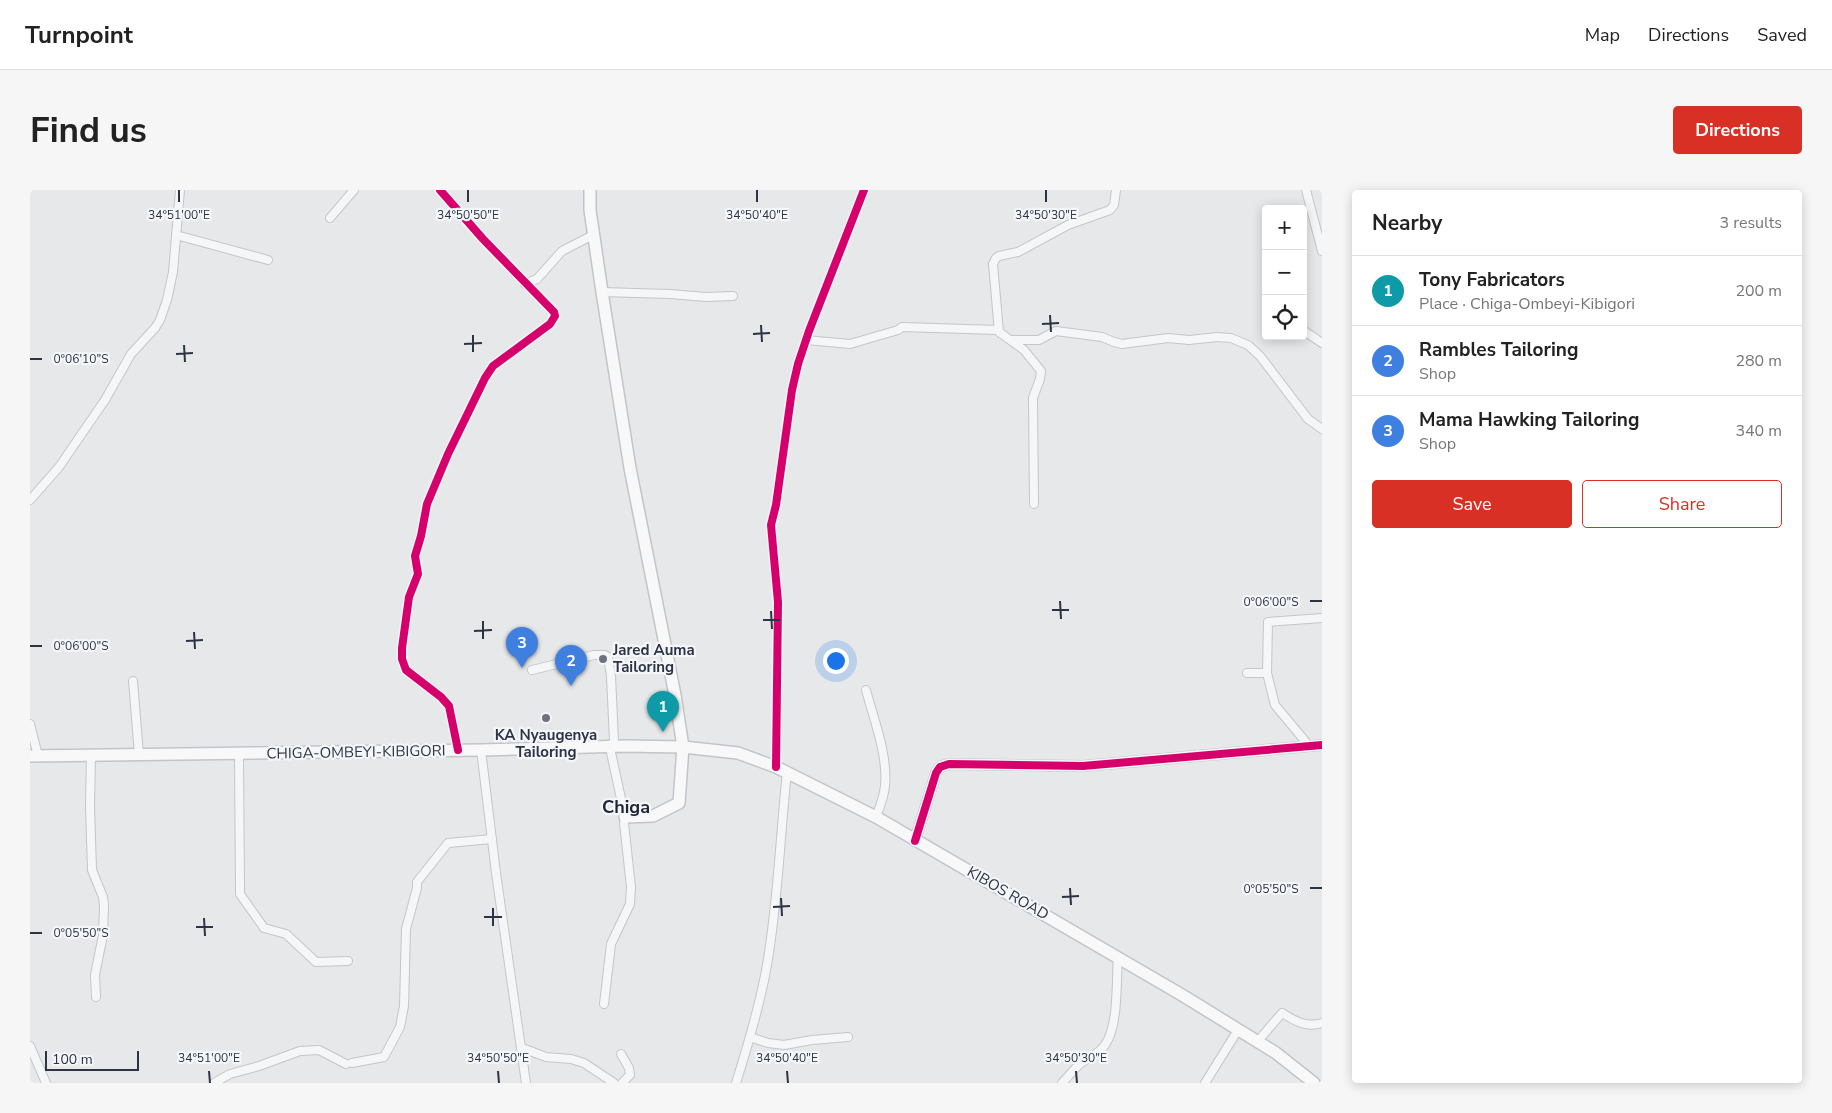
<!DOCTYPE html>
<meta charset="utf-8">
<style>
body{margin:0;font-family:"Nunito Sans",sans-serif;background:#f6f6f6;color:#222}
.controls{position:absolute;right:15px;top:15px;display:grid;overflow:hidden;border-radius:5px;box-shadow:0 2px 12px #0003}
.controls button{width:45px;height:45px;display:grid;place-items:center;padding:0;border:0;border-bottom:1px solid #e0e0e0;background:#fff;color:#222;font:25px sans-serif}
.scale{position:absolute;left:15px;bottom:12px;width:94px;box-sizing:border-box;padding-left:5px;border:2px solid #2b3445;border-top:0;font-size:14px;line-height:18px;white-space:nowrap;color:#2b3445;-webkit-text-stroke:4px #f4f6f9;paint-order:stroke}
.you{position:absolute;left:805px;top:470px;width:18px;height:18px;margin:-12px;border:4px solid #fff;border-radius:50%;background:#1a73e8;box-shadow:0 0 0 8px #1a73e833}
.badge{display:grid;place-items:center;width:32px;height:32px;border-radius:50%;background:#d93025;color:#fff;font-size:16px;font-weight:700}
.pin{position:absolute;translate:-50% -41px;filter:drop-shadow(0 1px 2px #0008)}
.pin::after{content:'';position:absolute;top:26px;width:18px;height:15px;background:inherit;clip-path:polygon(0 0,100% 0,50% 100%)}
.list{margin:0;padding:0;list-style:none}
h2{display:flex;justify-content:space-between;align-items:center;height:65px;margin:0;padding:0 20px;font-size:21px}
h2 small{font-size:16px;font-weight:400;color:#767676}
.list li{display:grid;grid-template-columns:32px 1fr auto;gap:15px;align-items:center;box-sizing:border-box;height:70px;padding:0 20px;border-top:1px solid #e0e0e0}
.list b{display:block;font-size:19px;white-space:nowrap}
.list p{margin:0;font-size:16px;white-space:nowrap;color:#767676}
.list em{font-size:16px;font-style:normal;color:#767676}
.actions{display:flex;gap:10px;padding:15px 20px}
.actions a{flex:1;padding:11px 0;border:1px solid #d93025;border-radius:5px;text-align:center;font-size:18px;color:#d93025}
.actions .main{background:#d93025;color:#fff}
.icon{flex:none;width:28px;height:28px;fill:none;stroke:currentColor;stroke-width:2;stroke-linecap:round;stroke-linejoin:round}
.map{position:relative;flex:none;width:1292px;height:893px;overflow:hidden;border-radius:5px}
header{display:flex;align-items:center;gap:30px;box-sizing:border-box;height:70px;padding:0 25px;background:#fff;border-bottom:1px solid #e0e0e0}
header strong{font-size:24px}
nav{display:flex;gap:28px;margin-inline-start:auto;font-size:18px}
.intro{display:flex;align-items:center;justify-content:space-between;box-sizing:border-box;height:120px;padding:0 30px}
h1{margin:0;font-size:35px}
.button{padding:12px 22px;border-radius:5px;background:#d93025;color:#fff;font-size:18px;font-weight:700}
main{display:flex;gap:30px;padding:0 30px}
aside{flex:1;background:#fff;border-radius:5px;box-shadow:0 2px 12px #0003}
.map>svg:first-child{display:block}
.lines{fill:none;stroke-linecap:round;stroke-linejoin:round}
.street-casing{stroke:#c4c6c8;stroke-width:10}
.secondary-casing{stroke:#c4c6c8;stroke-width:12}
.primary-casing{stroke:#c2c5c8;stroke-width:14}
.street{stroke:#f5f6f7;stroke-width:8}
.secondary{stroke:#f8f8f8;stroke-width:10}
.primary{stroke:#f8f8f8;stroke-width:11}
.cycleway-casing{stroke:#f4f6f9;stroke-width:11}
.cycleway{stroke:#d6006c;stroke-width:8}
.ticks{fill:none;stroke:#2b3445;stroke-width:2}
.poi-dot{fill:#6c737f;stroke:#f4f6f9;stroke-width:2}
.labels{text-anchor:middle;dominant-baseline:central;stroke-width:4.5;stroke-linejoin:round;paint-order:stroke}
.poi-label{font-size:15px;font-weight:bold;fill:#2b3445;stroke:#f4f6f9;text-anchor:start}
.street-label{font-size:15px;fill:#2b3445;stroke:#f4f6f9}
.quarter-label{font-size:18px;font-weight:bold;fill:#1d2536;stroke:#f4f6f9}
.ticks-label{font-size:12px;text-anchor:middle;fill:#2b3445;stroke:#f4f6f9;stroke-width:4.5;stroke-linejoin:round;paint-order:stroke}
</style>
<header>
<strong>Turnpoint</strong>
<nav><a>Map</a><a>Directions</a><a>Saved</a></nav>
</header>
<div class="intro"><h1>Find us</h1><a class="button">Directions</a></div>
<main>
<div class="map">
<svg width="1292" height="893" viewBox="0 0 1292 893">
<rect width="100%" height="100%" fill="#e6e8ea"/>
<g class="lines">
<defs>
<g id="street">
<polyline points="410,0 453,49 524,122 525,126 520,134 463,176 455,188 418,264 397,314 391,346 385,366 388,384 379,407 372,458 372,469 376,480 411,507 419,516 428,560"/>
<polyline points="1276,0 1292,61"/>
<polyline points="300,28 324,0"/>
<polyline points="146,45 238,70"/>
<polyline points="495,94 507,89 532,61 563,45"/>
<polyline points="572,102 640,104 676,107 703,106"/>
<polyline points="1273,140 1292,153"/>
<polyline points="776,150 820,154 868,140 872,137 968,140"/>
<polyline points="982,150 1009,150 1026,141 1072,147 1084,152 1092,154 1138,148 1159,150 1187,147 1201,148 1218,155 1230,166 1278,229 1292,239"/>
<polyline points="0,310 29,277 75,210 101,164 125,138 130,130 137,110 143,82 150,0"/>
<polyline points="1004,314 1003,208 1010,189 1011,181 994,160 969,142 963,74 966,68 969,66 988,62 1038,35 1080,20 1084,15 1086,0"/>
<polyline points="502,480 564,465 575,465 578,467 581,486 584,551 580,558 595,627 594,633 601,697 600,714 581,754 574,814"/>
<polyline points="1217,483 1237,483 1245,515 1280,557"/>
<polyline points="1237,483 1238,432 1292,428"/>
<polyline points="103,491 109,565"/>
<path d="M 836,500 C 844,530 858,565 855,596 C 854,607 850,617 846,627"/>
<polyline points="0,534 8,566"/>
<polyline points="451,560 466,683 496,893"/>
<polyline points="209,564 210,704 234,738 256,744 286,772 318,771"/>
<polyline points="61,565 60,616 62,680 73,707 74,715 73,745 65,785 66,807"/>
<polyline points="746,577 748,412 741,335 746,315 762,200 768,174 779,141 834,0"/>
<polyline points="720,847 738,853 754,855 782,850 818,847"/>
<path d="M 1227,852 L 1252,823 C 1265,831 1276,838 1292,833"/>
<polyline points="0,856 16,893"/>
<polyline points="492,858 516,867 541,869 554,873 584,893"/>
<polyline points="591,864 599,878 600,885 592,893"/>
<polyline points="322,873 354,867 370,837 374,816 376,739 387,698 387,692 418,653 462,649"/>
<polyline points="184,893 200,884 229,876 270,861 289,860 316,874"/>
<path d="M 706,893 C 718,855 730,815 737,775 C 748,712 750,646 757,582"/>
<path d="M 1032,893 C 1038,887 1044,879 1051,873 C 1059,867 1069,864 1075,855 C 1089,835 1086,791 1088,767"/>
<polyline points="1175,893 1208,840"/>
</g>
<polyline id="secondary" points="885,651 906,583 910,577 919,574 1053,576 1292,555"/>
<g id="primary">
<polyline points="560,0 560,20 572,102 600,278 645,505 653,557 649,613 623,626 595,627"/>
<polyline points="0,566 451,560 596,556 653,557 708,563 746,577 846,627 1152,805 1246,863 1284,893"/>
</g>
</defs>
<use href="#street" class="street-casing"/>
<use href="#secondary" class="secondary-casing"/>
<use href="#primary" class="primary-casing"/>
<use href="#street" class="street"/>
<use href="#secondary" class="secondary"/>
<use href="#primary" class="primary"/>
<defs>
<g id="cycleway">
<polyline points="410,0 453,49 524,122 525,126 520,134 463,176 455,188 418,264 397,314 391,346 385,366 388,384 379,407 372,458 372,469 376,480 411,507 419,516 428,560"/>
<polyline points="746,577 748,412 741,335 746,315 762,200 768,174 779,141 834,0"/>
<polyline points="885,651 906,583 910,577 919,574 1053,576 1292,555"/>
</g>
</defs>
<use href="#cycleway" class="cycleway-casing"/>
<use href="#cycleway" class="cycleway"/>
</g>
<path class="ticks" d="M 149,0 L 149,12M 438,0 L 438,12M 727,0 L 727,12M 1016,0 L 1016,12M 1020,125 L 1021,142M 1012,134 L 1029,133M 731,135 L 732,152M 723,144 L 740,143M 443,145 L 443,162M 434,154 L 452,153M 154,155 L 155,172M 146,164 L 163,163M 0,169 L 12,169M 1030,411 L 1031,429M 1280,411 L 1292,411M 1022,420 L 1039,420M 741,421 L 742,439M 733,430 L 750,430M 453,431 L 453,449M 444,441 L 462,440M 164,442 L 165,459M 156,451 L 173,450M 0,456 L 12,456M 1040,698 L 1041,715M 1280,698 L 1292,698M 1032,707 L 1049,706M 751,708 L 752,726M 743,717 L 760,716M 463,718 L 463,736M 454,727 L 472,727M 174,728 L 175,746M 166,737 L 183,737M 0,743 L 12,743M 179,881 L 180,893M 468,881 L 469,893M 757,881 L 758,893M 1046,881 L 1047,893"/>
<g class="poi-dot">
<circle cx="573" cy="469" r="5"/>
<circle cx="516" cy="528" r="5"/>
</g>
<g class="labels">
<g class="poi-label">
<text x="583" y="460">Jared Auma<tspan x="583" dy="17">Tailoring</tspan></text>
<text x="516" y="545" text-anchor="middle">KA Nyaugenya<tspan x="516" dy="17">Tailoring</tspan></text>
</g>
<g class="street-label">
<text transform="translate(326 562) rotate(-1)">CHIGA-OMBEYI-KIBIGORI</text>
<text transform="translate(978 703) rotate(30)">KIBOS ROAD</text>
</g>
<g class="quarter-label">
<text x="596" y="617">Chiga</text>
</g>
</g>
<g class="ticks-label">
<text x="149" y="29">34°51'00"E</text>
<text x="438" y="29">34°50'50"E</text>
<text x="727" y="29">34°50'40"E</text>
<text x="1016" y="29">34°50'30"E</text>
<text x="51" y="173">0°06'10"S</text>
<text x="1241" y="416">0°06'00"S</text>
<text x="51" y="460">0°06'00"S</text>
<text x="1241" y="703">0°05'50"S</text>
<text x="51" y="747">0°05'50"S</text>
<text x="179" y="872">34°51'00"E</text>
<text x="468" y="872">34°50'50"E</text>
<text x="757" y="872">34°50'40"E</text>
<text x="1046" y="872">34°50'30"E</text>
</g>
</svg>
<div class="controls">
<button>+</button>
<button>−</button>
<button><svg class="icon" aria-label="locate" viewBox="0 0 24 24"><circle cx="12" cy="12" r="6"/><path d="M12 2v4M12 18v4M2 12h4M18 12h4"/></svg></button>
</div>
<div class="scale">100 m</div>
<div class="you"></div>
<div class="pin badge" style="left:633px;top:542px;background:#0f9aa8">1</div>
<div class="pin badge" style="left:541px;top:496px;background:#3f7fe0">2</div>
<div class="pin badge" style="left:492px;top:478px;background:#3f7fe0">3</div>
</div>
<aside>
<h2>Nearby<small>3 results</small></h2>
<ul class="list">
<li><span class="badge" style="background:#0f9aa8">1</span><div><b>Tony Fabricators</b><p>Place · Chiga-Ombeyi-Kibigori</p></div><em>200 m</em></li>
<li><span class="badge" style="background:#3f7fe0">2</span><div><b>Rambles Tailoring</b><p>Shop</p></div><em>280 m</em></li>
<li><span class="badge" style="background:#3f7fe0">3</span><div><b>Mama Hawking Tailoring</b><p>Shop</p></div><em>340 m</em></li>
</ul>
<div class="actions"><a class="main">Save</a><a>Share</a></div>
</aside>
</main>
